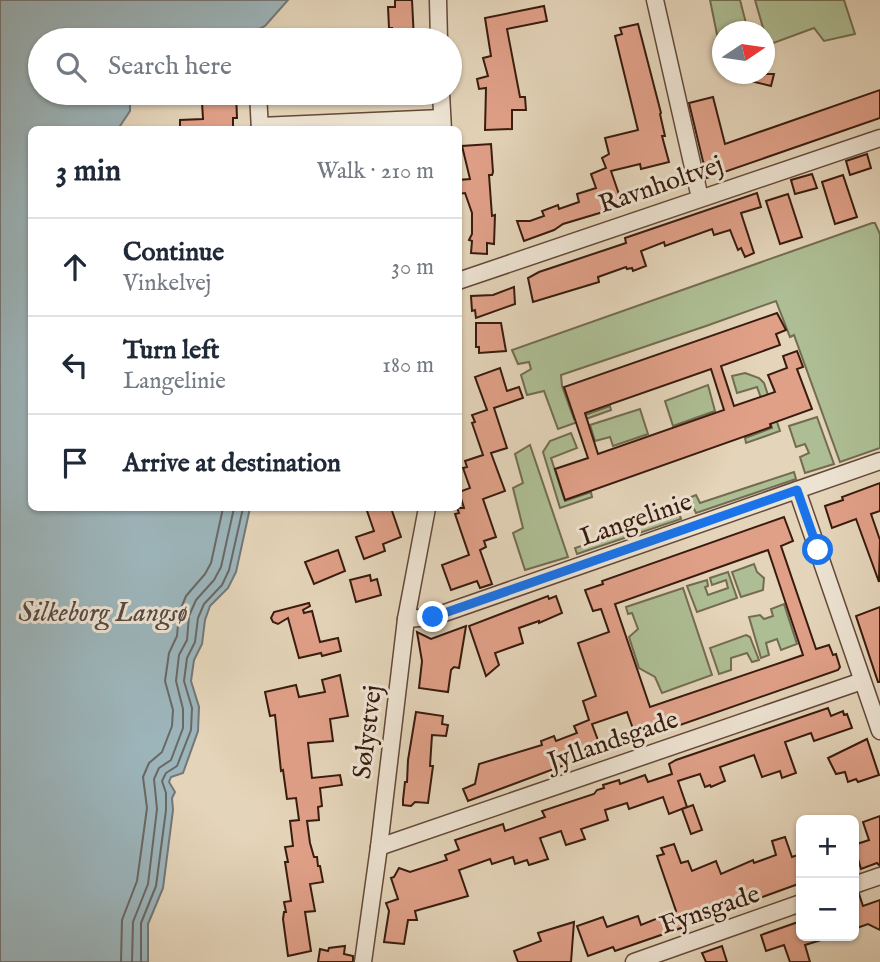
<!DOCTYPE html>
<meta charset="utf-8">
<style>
body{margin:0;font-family:"IM FELL English",serif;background:#f2f2f3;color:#1f2937}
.controls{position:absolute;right:21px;bottom:21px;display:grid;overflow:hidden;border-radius:10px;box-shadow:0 2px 5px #0004}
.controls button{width:63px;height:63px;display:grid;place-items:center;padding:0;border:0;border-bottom:2px solid #e0e1e3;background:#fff;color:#1f2937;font:35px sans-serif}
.compass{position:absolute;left:712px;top:21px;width:63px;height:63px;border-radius:50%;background:#fff;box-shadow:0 2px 5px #0004;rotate:77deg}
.stop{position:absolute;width:21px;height:21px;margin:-16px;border:5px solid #1a73e8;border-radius:50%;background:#fff}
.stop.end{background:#1a73e8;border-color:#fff;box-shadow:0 2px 7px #0008}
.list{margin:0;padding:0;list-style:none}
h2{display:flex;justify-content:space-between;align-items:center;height:91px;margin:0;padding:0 28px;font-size:30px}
h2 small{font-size:23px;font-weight:400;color:#747a83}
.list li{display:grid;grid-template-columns:46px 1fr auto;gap:21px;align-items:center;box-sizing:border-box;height:98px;padding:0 28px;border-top:2px solid #e0e1e3}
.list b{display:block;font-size:26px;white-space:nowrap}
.list p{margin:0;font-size:23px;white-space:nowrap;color:#747a83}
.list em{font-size:23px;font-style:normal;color:#747a83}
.icon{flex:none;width:38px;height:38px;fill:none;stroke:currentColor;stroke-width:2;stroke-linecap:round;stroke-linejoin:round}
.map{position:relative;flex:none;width:880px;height:962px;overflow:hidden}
.search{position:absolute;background:#fff;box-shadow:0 2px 5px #0004;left:28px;top:28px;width:434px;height:77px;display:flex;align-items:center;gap:18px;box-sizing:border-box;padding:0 24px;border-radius:38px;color:#747a83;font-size:26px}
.panel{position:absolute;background:#fff;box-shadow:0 2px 5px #0004;left:28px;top:126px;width:434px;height:385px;border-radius:10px}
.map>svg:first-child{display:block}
.green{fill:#aebe94;stroke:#736c51;stroke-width:2}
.water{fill:#9cb5bb;stroke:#747776;stroke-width:2}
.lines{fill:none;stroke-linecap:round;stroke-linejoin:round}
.shore{stroke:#6a6864;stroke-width:2}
.building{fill:#e0a088;stroke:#381b0e;stroke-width:2;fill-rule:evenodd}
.minor-casing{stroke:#634939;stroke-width:19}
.minor{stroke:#ede3d2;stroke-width:16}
.route{stroke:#1a73e8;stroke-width:9}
.labels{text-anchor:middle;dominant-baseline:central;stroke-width:6;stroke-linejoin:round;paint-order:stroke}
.street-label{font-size:26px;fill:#381b0e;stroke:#ede3d2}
.water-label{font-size:28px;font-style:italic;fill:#564942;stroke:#ede3d2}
</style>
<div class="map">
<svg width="880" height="962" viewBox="0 0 880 962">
<rect width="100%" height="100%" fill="#e4d4b9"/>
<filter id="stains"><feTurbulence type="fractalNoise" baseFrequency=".00286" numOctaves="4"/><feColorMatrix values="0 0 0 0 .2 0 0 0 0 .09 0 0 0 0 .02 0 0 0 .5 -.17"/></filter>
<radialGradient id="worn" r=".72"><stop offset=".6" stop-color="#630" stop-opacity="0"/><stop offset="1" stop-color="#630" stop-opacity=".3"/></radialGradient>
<g class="green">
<polygon points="710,0 740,0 748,31 722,32 722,59"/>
<polygon points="755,0 844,0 855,34 824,41 814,28 768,45"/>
<polygon points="872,223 875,223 880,234 880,448 840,462 794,335 790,337 776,301 706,326 561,375 562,386 574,419 610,406 611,410 558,429 544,391 527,395 521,375 531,369 529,362 518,364 512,350"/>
<polygon points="745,373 759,378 764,383 780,431 746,443 745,438 772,428 757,387 737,393 732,376"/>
<polygon points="708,385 715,411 673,426 665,401"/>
<polygon points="640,409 648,434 613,446 610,437 595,441 590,425"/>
<polygon points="817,417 834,464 805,473 800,457 809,453 805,444 796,447 789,426"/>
<polygon points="571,433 577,448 551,458 565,501 591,492 592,497 560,508 543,452 550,441"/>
<polygon points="530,445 568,557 525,570 513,533 523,528 513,488 523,483 515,454"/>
<polygon points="794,472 796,479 696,513 690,501 691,497 696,495 700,503"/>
<polygon points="673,503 676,505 681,519 577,554 575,548 671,515 668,505"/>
<polygon points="754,564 757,572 764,578 763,590 741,597 732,572"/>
<polygon points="728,572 737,598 697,612 687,586 707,580 708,586 705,587 708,595 728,588 726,580 712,585 710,578"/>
<polygon points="683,588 712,675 662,693 655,677 639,668 629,637 638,629 632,613 628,614 626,607"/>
<polygon points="784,604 797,644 781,650 777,639 766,643 769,655 761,658 749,617 760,615 764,619 773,616 771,609"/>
<polygon points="746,635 750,637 759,660 752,662 747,653 731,658 731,670 719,674 710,648"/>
</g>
<polygon class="water" points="0,0 288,0 265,26 236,40 40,40 40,93 130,93 130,111 118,129 32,130 32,508 250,508 236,572 228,588 210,606 205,620 202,644 194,660 191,681 199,707 198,731 183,773 171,777 169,782 175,792 172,798 173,810 163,888 148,924 148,962 0,962"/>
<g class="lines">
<g class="shore">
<polyline points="121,962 122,920 137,881 147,808 143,777 149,763 162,752 172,726 173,710 165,681 169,653 177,636 179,613 186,596 205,574 211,563 223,508"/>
<polyline points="132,962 133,922 148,884 157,809 154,779 159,768 171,760 183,728 183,709 176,681 179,655 187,640 189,616 196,600 214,580 221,567 234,508"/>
<polyline points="141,962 141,923 156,886 166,810 166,793 162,781 166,773 177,766 191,730 192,708 184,681 187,658 195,642 198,618 204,604 222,585 229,570 243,508"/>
</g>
</g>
<g class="building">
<polygon points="395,0 412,0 414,40 393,40 392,28 389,28 388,7 395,7"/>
<polygon points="544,6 547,21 507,29 520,97 525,97 526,110 512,110 512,129 485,130 486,88 479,89 477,79 488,76 483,58 491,56 485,18"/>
<polygon points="638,24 661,113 660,114 665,136 662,136 669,162 641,169 640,164 611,171 623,206 563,224 554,230 524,241 517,221 530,221 544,216 542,211 558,205 559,209 579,202 577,194 596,188 591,174 606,168 602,158 609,154 605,138 638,130 615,36 622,34 620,28"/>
<polygon points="738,74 774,74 771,86 738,78"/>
<polygon points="880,90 880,118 707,178 689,103 713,97 725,144"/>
<polygon points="208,93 236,93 237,118 233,118 233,130 180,130 180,120 203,119 202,102 208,102"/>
<polygon points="491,144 493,172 492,175 489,175 492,216 495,215 494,244 487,243 487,254 471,253 472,241 469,240 472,234 472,213 465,193 458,194 458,180 470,179 462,146"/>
<polygon points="867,154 871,168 850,175 846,161"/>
<polygon points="812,174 817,188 795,194 791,180"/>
<polygon points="843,175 857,217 835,224 822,182"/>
<polygon points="757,193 761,207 741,213 754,253 745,257 741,248 738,250 730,230 714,235 712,229 665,246 664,242 641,251 646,266 633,271 632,268 627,269 626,267 598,277 599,282 533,302 528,278 539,272 626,243 625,238"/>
<polygon points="788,194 802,237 780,244 766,201"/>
<polygon points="514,287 515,304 476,318 475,310 472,311 471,296 493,295"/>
<path d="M 777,313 L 786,330 L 776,334 L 780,345 L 721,366 L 734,406 L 775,392 L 768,375 L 787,368 L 783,356 L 797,351 L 803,367 L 797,369 L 812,409 L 770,424 L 771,427 L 565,500 L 555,469 L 588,458 L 564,387 ZM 711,369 L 724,410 L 598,454 L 585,413 Z"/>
<polygon points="476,323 501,323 506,351 479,353 479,347 476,347"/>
<polygon points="500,368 507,391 519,387 523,398 494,408 507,448 491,453 505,491 483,499 496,537 484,541 486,547 480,550 492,584 480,588 477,581 451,590 442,565 469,555 455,514 459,513 457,508 464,508 459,492 470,488 463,468 467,467 465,461 483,455 472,423 475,422 472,415 487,410 475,377"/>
<polygon points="880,483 880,511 871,514 880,540 879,582 856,519 832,528 825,506 843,500 842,497"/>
<polygon points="366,508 391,508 401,537 383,544 385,551 364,559 356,537 374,531"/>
<path d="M 784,517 L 793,541 L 781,546 L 816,649 L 829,645 L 833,655 L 836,654 L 840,667 L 838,670 L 637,740 L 627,712 L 592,724 L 602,751 L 468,801 L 463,789 L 475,784 L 479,764 L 542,745 L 541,741 L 554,736 L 556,741 L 577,733 L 574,726 L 589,720 L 583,701 L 596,696 L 578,643 L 609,632 L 601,609 L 593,611 L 585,590 L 603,584 L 602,581 ZM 768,550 L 803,655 L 650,707 L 615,604 Z"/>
<polygon points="338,550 345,571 314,584 305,562"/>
<polygon points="370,575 371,581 377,579 381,595 356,602 350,580"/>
<polygon points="548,596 549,599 556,596 562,613 539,623 539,621 519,628 523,643 495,653 499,665 486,676 469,626"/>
<polygon points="309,603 310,606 303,610 304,613 312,611 320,642 338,638 341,651 322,656 321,653 299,658 288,618 278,624 273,622 271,618 274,612"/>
<polygon points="880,607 880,682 878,682 856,616"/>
<polygon points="466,626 459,668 454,667 451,670 448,692 419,688 422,661 417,632 431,639"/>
<polygon points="340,675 348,716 330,719 333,741 308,743 312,778 340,775 342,785 320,788 322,806 318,807 319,820 307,821 310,843 314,857 317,857 318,866 320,866 323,882 310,884 315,911 305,912 311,951 288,956 283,919 284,912 286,912 284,902 291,901 285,862 288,862 285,847 293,846 290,821 299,820 296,798 287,799 283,770 281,771 275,715 270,716 265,692 296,685 299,697 325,692 322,680"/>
<polygon points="828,708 831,716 843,711 844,715 847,714 852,728 814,741 811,733 785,742 796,773 782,778 780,771 762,777 754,755 720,767 725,781 711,787 710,785 705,787 700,774 678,781 687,807 669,814 663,797 629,809 627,803 605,810 608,820 581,829 585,839 566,845 561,831 540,838 548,859 529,865 527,860 515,864 513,857 492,864 490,859 459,870 468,896 415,911 417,920 408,920 404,944 384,942 389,911 386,903 398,899 391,878 394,877 399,868 410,872 447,860 445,855 459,850 455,840 503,824 505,831 545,817 542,811 594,794 597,790 604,788 603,785 619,780 620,784 645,775 648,782 672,774 669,764 676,760"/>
<polygon points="416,712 443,716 442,724 448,725 446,736 432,735 430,766 433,766 428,803 415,802 411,806 403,805 403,800 405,782 407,782 408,760"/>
<polygon points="867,739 879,775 858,782 856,779 848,782 845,772 836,774 828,758"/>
<polygon points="693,805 702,830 691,834 682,809"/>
<polygon points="880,816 880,866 877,863 861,869 854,845 869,840 863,822"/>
<polygon points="785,837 792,857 801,854 801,883 713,915 711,907 681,917 684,927 615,951 613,947 588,956 577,926 603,917 607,927 638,916 641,925 676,911 657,856 664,854 661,848 674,844 681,863 688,861 692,871 716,861 721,874 753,860 754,863 776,855 772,841"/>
<polygon points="859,894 863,906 880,900 880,930 868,924 854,929 854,895"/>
<polygon points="801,921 801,936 827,936 828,938 805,945 810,962 790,962 784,945 766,951 761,935"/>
<polygon points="574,922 571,962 518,962 514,951 541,941 538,933"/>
<polygon points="345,946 344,954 353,956 353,962 318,962 320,949 328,951 329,948"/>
<polygon points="722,946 727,962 706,962 702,953"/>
</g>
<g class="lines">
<defs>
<g id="minor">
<polyline points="438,0 439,40"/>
<polyline points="655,0 700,198"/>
<polyline points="258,93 260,130"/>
<polyline points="441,93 443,130"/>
<polyline points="260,126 442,118"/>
<polyline points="458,281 880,138"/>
<polyline points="797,490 880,731"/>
<polyline points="406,619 433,617 880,461"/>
<polyline points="379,847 862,681"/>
<polyline points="854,885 880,876"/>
<polyline points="363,962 379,847 406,619 427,508"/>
<polyline points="634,962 801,903"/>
</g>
</defs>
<use href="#minor" class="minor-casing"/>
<use href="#minor" class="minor"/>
</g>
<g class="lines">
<polyline class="route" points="433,617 797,490 818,550"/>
</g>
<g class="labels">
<g class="street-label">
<text transform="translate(661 185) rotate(-19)">Ravnholtvej</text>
<text transform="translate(636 520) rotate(-19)">Langelinie</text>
<text transform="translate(368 732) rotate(-83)">Sølystvej</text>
<text transform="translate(613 741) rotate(-19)">Jyllandsgade</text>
<text transform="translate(710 910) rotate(-19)">Fynsgade</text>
</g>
<g class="water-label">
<text x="103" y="613">Silkeborg Langsø</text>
</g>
</g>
<rect width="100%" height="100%" filter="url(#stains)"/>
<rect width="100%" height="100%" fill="url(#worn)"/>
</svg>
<div class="controls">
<button>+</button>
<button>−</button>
</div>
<svg class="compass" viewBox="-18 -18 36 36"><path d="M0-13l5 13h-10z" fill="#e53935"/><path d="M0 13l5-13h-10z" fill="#747a83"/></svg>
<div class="stop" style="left:818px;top:550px"></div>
<div class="stop end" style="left:433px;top:617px"></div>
<div class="search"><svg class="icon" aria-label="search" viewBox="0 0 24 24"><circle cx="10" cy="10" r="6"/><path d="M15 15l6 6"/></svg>Search here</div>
<section class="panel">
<h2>3 min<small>Walk · 210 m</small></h2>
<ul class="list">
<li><svg class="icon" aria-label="ahead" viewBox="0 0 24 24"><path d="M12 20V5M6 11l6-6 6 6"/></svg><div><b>Continue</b><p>Vinkelvej</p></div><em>30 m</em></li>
<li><svg class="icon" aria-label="left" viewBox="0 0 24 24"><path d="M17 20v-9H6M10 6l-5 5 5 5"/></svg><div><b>Turn left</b><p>Langelinie</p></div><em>180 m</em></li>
<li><svg class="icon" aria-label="arrive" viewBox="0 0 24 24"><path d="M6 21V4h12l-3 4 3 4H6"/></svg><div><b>Arrive at destination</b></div></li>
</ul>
</section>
</div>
